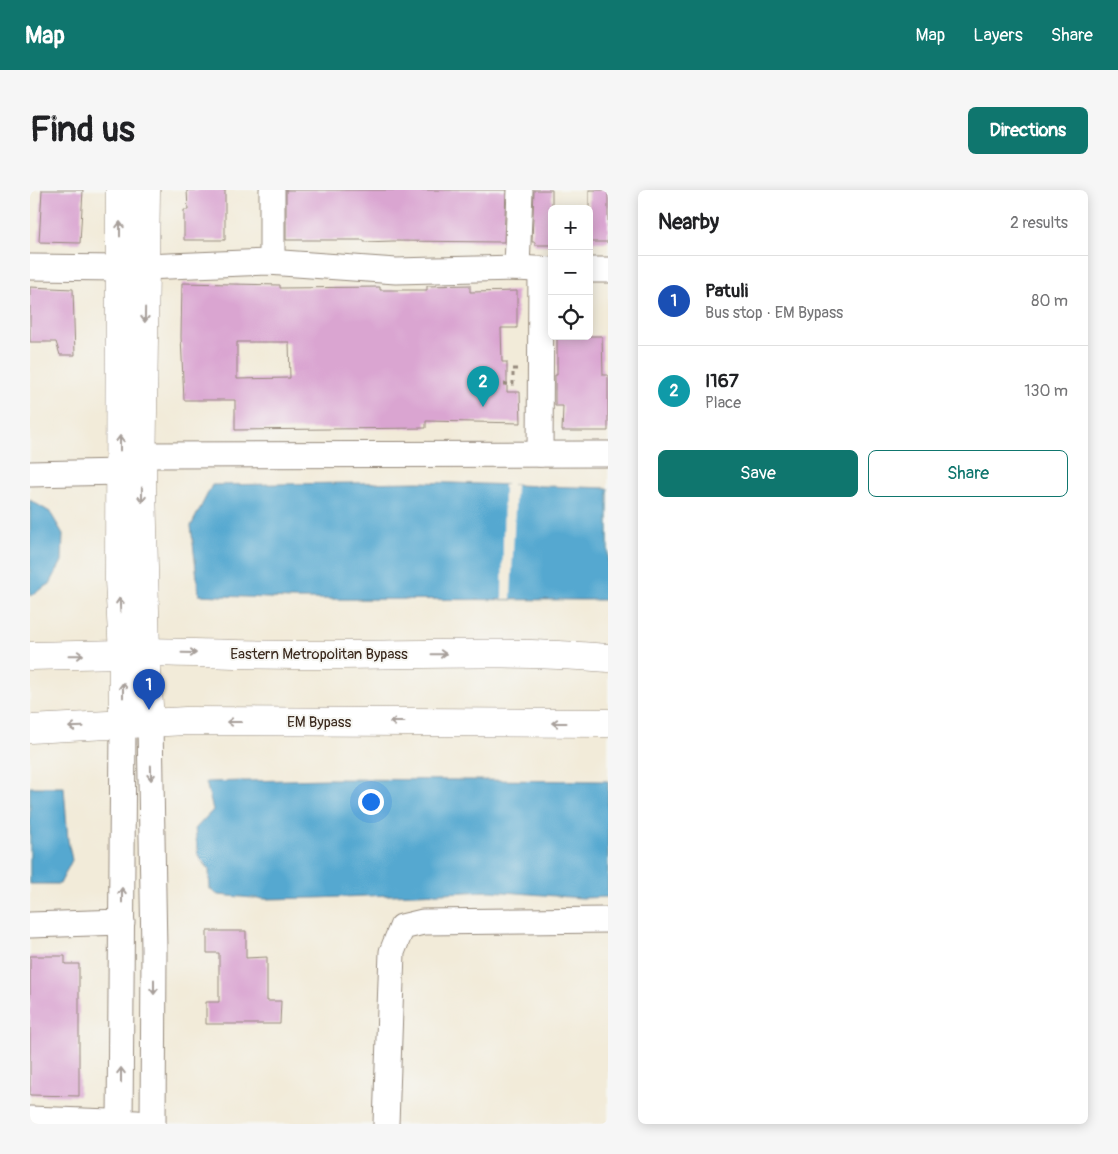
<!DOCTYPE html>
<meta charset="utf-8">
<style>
body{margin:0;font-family:Pangolin,sans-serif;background:#f6f6f6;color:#202124}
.controls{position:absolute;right:15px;top:15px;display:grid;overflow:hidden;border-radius:8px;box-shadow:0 2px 12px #0003}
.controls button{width:45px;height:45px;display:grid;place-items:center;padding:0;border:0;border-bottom:1px solid #e0e0e0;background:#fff;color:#202124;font:25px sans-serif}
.you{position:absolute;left:340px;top:611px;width:18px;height:18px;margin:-12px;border:4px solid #fff;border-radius:50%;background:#1a73e8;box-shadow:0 0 0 8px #1a73e833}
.badge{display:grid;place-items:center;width:32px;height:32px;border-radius:50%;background:#0f766e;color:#fff;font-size:16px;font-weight:700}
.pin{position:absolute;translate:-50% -41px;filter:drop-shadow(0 1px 2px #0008)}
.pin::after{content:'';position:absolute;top:26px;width:18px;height:15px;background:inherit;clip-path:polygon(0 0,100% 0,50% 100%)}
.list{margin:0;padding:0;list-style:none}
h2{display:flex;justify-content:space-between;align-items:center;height:65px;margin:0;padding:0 20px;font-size:21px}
h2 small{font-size:16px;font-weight:400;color:#757577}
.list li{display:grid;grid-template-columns:32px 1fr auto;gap:15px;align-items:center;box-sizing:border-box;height:90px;padding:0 20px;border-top:1px solid #e0e0e0}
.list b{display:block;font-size:19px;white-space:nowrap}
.list p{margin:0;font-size:16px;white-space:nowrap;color:#757577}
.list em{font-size:16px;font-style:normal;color:#757577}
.actions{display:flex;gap:10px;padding:15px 20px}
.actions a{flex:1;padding:11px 0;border:1px solid #0f766e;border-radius:8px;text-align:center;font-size:18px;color:#0f766e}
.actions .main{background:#0f766e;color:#fff}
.icon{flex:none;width:28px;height:28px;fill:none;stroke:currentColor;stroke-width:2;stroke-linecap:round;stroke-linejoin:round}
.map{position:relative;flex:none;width:578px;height:934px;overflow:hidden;border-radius:8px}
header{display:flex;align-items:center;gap:30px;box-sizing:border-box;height:70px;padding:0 25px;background:#0f766e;color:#fff}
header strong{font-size:24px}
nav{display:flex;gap:28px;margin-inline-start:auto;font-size:18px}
.intro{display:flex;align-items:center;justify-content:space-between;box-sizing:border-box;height:120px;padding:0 30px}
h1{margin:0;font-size:35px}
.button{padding:12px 22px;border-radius:8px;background:#0f766e;color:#fff;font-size:18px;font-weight:700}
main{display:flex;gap:30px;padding:0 30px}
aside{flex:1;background:#fff;border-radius:8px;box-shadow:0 2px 12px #0003}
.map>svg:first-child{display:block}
.water{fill:#54a8d0;stroke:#486977}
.pier{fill:#f2ebd9}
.building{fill:#daa5d1;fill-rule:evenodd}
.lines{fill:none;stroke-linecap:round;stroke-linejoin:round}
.minor-casing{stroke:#968a7c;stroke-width:27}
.secondary-casing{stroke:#968a7c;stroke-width:29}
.primary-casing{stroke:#968a7c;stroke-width:29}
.path{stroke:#968a7c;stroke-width:3;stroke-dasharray:4 4;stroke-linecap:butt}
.minor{stroke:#fff;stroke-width:25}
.secondary{stroke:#fff;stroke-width:28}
.primary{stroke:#fff;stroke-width:28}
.oneway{stroke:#a79f9a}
.labels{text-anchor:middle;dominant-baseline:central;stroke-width:4;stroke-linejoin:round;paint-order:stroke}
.street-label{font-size:15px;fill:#3b2a1e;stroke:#f6f6f2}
</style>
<header>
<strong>Map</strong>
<nav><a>Map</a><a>Layers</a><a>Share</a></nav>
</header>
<div class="intro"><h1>Find us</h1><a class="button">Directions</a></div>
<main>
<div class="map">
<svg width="578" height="934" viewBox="0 0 578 934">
<rect width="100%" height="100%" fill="#f6f6f2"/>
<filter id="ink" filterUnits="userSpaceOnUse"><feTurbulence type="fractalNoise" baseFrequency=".02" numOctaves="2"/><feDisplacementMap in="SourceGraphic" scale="10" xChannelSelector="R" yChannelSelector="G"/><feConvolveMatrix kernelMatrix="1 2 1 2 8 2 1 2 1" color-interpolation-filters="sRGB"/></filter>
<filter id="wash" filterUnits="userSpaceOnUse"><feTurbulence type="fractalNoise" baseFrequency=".0096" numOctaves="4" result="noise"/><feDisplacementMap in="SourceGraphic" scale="20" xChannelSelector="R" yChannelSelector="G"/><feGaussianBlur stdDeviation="1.12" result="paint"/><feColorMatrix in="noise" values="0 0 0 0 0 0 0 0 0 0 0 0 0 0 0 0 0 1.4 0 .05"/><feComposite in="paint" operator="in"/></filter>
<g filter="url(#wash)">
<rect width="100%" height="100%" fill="#f2ebd9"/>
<g class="water">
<polygon points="389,292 578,298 578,410 260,409 169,405 161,336 182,295"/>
<polygon points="0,310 20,322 33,344 32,371 20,394 0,406"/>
<polygon points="297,589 578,591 578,707 552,708 461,701 286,708 235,709 188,705 180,699 179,680 168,665 165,639 183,620 176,592"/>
<polygon points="0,597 34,597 38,650 42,670 30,694 0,694"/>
</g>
<polygon class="pier" points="474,295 486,295 481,409 472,409"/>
<g id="blocks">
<g class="building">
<polygon points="12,0 53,0 50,53 9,52"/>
<polygon points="157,0 195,0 195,50 154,50 154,20 158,20"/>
<polygon points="256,0 476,0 474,52 363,51 334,52 334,50 256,50"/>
<polygon points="504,0 522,0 522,55 505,55 505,52 502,52"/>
<rect x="559" y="0" width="19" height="52"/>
<path d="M 152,93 L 250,95 L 250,98 L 350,97 L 350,100 L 397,100 L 397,96 L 440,95 L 440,102 L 487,101 L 487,138 L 471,138 L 472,172 L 477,172 L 477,202 L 490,202 L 491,233 L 396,231 L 396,238 L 205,240 L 205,210 L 154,210 L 151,147 ZM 207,152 L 259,152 L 260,188 L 207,189 Z"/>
<polygon points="0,97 43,99 45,165 30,165 26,152 0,152"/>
<polygon points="527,146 572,146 573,185 578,185 578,241 532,241 533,216 525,216 525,185 527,185"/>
<polygon points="177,741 216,741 216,768 237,767 237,811 251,811 250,834 176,834 176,812 189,812 189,763 177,763"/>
<polygon points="0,766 35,766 35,774 49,774 49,906 0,905"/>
</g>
</g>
</g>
<g filter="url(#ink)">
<use href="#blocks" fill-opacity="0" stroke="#968a7c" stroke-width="1"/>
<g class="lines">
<defs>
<g id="minor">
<polyline points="242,72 242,0"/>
<polyline points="0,77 90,78 238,72 366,81 487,78 522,80"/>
<polyline points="487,78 490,0"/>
<polyline points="559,80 578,80"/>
<polyline points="510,264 511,79"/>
<polyline points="113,265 578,264"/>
<polyline points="0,284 90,282"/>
<polyline points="120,534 124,760 123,934"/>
<polyline points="0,735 92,732"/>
<polyline points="0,929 107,933"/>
<polyline points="90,934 93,535"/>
<polyline points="356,934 362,762 372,737 393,732 578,730"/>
</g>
<g id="secondary">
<polyline points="90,0 89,390 93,464 93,535"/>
<polyline points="116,0 112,295 116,462 120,534"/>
</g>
<g id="primary">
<path d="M 0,466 L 93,464 L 116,462 C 173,463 230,465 286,465 C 384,465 481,460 578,468"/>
<polyline points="0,539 156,531 578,533"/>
</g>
</defs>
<use href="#minor" class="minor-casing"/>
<use href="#secondary" class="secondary-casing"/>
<use href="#primary" class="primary-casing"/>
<polyline class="path" points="474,194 483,194 483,179 489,179"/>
<use href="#minor" class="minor"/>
<use href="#secondary" class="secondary"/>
<use href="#primary" class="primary"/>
</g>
<defs><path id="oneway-shaft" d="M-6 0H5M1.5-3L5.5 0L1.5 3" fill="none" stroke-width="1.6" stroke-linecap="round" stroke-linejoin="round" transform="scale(1.25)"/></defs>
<g class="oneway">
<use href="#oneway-shaft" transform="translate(90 39) rotate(-90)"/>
<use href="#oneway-shaft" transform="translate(115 125) rotate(91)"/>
<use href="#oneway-shaft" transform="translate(90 253) rotate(-90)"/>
<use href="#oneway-shaft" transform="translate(112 305) rotate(89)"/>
<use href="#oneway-shaft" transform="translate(90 415) rotate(-93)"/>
<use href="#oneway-shaft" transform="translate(159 463) rotate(1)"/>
<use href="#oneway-shaft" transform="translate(409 464) rotate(-1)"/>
<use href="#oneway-shaft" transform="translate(46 465) rotate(-1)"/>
<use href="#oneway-shaft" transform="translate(93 500) rotate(-90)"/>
<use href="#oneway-shaft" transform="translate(204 532) rotate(-180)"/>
<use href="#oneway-shaft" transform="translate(367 532) rotate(-180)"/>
<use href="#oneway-shaft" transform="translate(529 533) rotate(-180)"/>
<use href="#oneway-shaft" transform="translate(46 537) rotate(178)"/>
<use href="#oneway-shaft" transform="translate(121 583) rotate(89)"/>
<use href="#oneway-shaft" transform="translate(92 705) rotate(-90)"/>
<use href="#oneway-shaft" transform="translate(124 797) rotate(90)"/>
<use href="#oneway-shaft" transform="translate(91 885) rotate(-90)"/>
</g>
</g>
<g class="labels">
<g class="street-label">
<text x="289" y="464">Eastern Metropolitan Bypass</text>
<text x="289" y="532">EM Bypass</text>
</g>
</g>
</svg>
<div class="controls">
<button>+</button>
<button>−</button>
<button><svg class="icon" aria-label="locate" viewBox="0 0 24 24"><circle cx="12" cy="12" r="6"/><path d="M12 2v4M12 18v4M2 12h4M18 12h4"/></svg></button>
</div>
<div class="you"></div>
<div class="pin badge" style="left:119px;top:520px;background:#1a4fb4">1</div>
<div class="pin badge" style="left:453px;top:217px;background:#0f9aa8">2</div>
</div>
<aside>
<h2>Nearby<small>2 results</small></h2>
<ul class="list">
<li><span class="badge" style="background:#1a4fb4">1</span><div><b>Patuli</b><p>Bus stop · EM Bypass</p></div><em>80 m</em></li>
<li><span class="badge" style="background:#0f9aa8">2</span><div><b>I167</b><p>Place</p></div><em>130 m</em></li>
</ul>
<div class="actions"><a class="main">Save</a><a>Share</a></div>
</aside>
</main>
